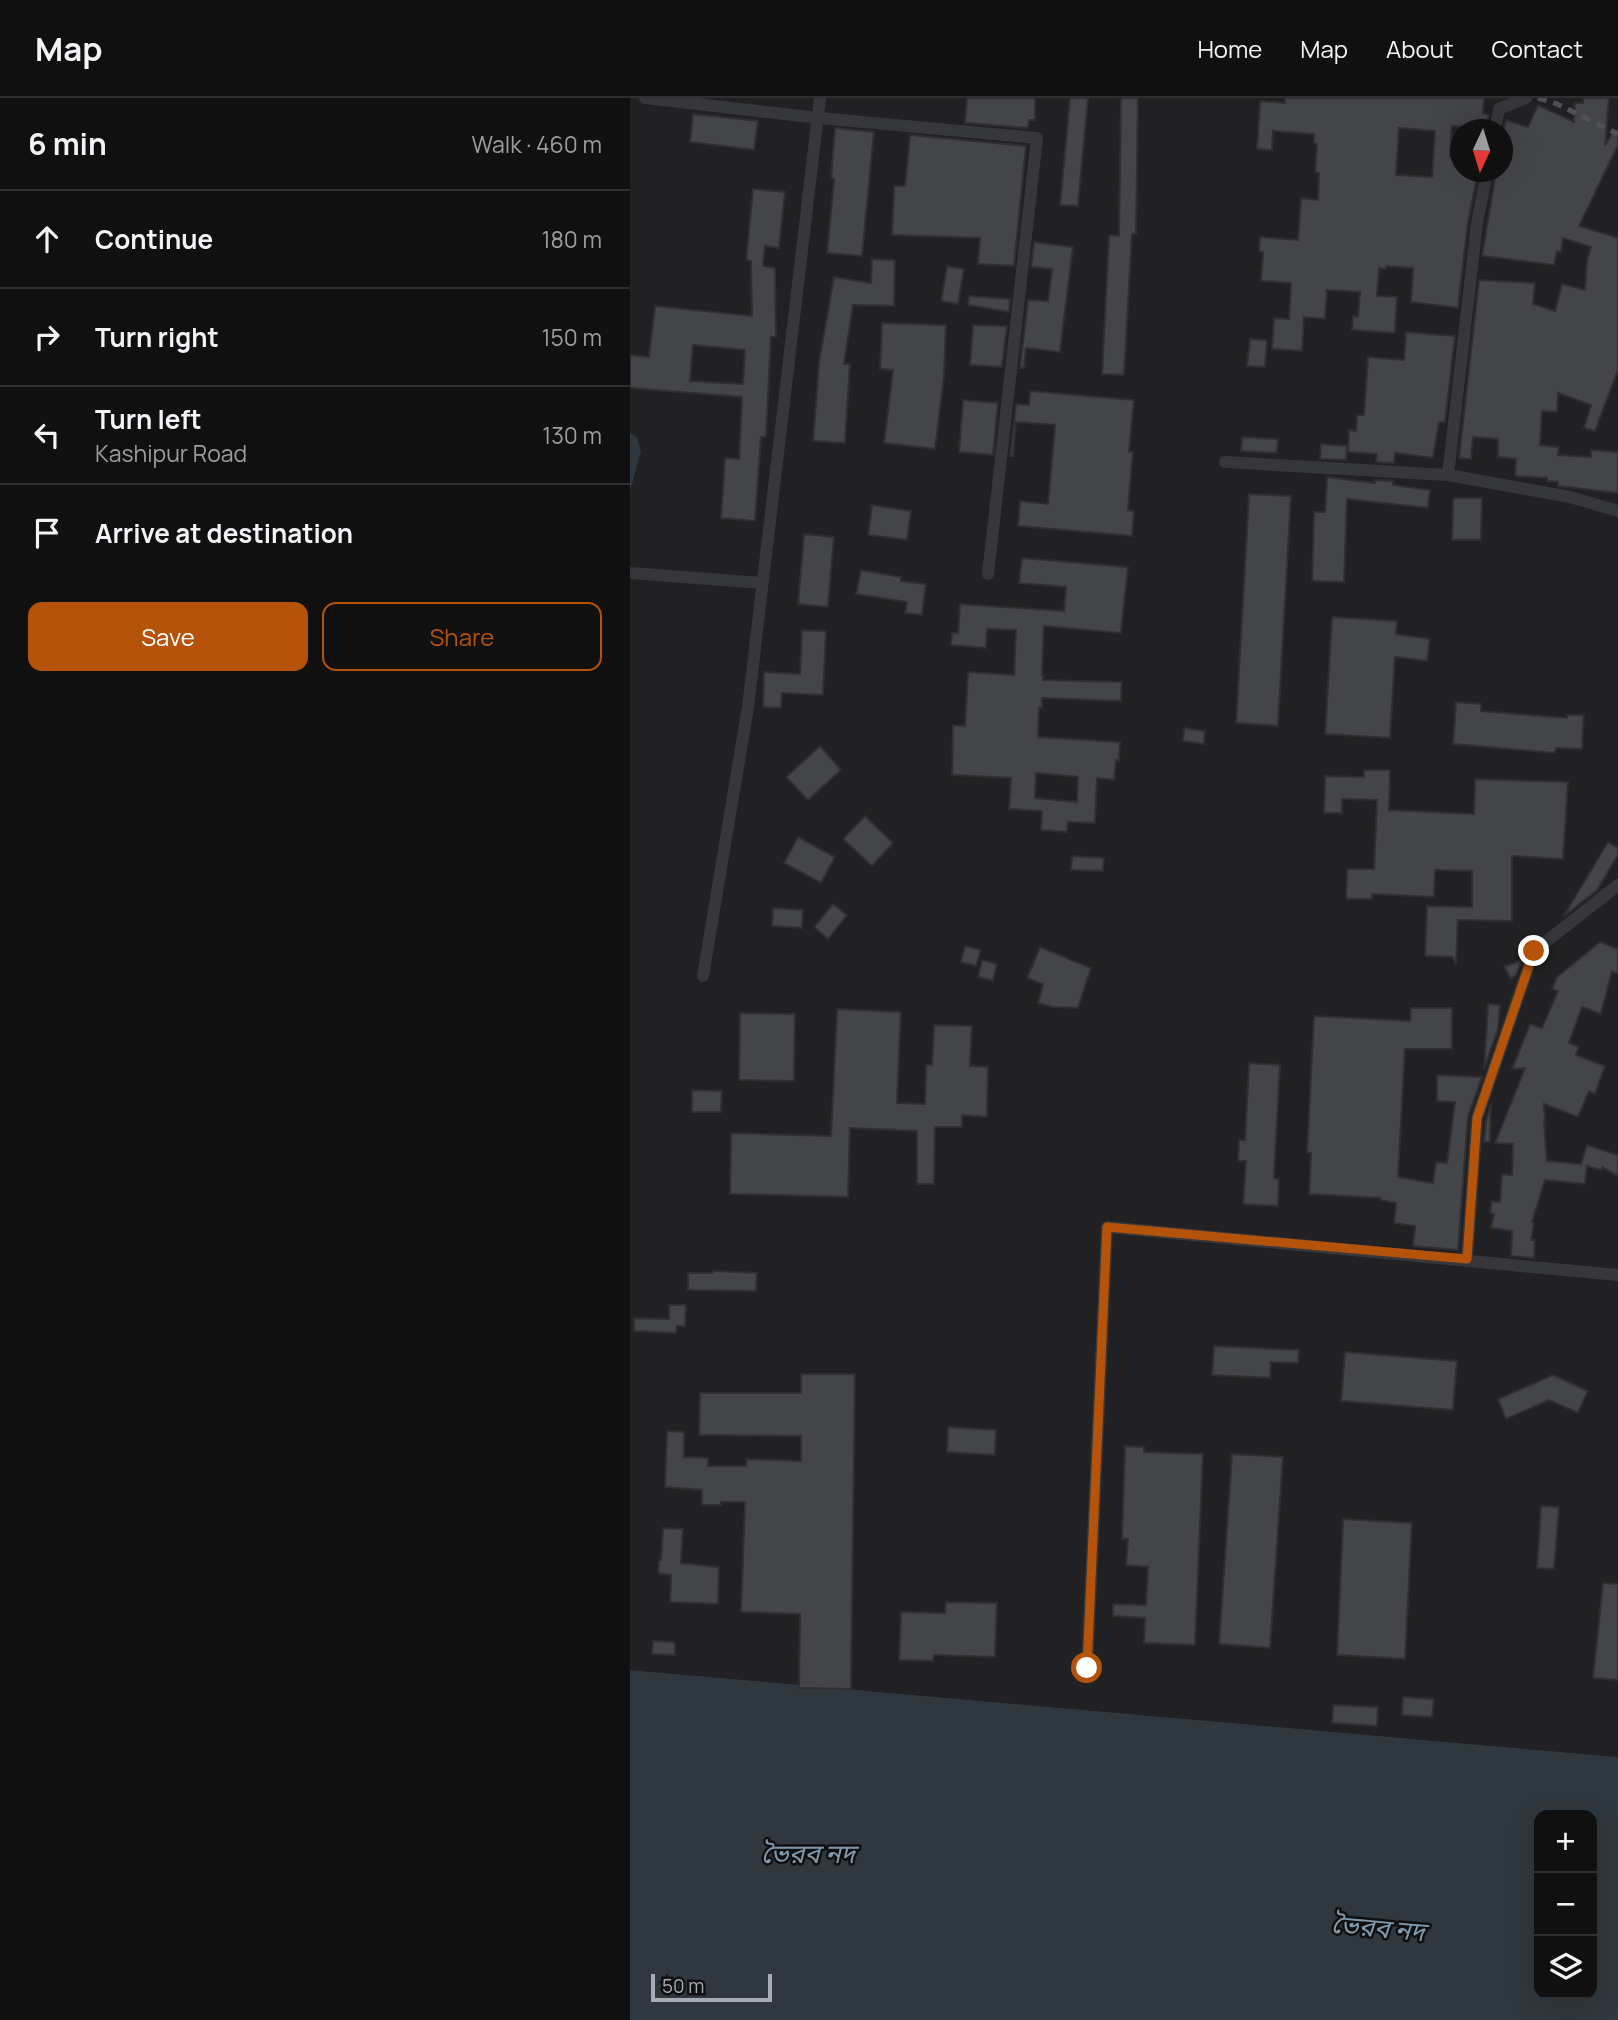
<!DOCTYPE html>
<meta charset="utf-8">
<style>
body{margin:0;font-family:Manrope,"Noto Sans Bengali",sans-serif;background:#191919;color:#f1f3f6}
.controls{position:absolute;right:21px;bottom:21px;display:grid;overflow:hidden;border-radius:14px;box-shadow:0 7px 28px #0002}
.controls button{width:63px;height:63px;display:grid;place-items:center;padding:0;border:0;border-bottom:2px solid #303030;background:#101010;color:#f1f3f6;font:35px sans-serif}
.compass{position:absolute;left:820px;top:21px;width:63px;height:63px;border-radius:50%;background:#101010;box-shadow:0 7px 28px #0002;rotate:184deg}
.scale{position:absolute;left:21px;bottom:18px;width:121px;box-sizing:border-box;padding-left:7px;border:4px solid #a8acb5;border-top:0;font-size:19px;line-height:24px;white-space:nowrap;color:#a8acb5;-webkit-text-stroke:5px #101011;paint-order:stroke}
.stop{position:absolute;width:21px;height:21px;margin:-16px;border:5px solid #b45309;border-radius:50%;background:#fff}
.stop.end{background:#b45309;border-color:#fff;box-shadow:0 2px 7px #0008}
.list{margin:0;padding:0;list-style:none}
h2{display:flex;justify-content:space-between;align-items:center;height:91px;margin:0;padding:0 28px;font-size:30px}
h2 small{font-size:23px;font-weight:400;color:#9c9d9f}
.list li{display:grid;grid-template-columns:46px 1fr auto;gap:21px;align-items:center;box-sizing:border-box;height:98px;padding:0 28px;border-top:2px solid #303030}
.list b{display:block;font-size:26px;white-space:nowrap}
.list p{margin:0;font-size:23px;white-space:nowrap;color:#9c9d9f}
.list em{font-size:23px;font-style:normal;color:#9c9d9f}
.actions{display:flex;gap:14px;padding:21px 28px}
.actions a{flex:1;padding:16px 0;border:2px solid #b45309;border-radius:14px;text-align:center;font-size:24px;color:#b45309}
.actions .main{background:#b45309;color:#fff}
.icon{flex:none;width:38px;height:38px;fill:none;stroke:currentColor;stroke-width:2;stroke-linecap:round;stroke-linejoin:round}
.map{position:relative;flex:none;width:988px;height:1922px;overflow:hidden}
header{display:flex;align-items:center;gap:42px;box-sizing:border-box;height:98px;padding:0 35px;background:#101010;border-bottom:2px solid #303030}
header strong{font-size:33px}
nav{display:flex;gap:38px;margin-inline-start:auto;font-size:24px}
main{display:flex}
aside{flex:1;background:#101010}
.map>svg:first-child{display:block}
.built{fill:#212123;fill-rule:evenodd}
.water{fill:#2f383e;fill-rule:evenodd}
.building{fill:#444549;stroke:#2f2f32;stroke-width:2;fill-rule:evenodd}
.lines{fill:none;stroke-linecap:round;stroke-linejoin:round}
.minor{stroke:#36373b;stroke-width:12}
.rail{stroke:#4f5156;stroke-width:5;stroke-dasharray:9 7;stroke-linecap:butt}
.route{stroke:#b45309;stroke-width:9}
.labels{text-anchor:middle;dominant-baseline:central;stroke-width:5;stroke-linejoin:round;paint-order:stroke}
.water-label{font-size:26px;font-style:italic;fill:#819aae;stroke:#101011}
</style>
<header>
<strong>Map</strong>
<nav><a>Home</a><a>Map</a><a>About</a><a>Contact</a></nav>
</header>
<main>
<aside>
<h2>6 min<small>Walk · 460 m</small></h2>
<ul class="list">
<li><svg class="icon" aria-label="ahead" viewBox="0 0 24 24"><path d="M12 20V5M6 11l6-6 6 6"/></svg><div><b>Continue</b></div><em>180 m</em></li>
<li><svg class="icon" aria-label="right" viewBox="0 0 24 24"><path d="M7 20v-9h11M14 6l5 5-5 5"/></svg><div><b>Turn right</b></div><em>150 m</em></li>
<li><svg class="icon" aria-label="left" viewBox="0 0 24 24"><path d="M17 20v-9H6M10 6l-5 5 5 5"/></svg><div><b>Turn left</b><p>Kashipur Road</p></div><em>130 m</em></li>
<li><svg class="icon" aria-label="arrive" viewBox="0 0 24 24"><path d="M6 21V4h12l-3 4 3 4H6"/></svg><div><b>Arrive at destination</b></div></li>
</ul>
<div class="actions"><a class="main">Save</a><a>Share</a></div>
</aside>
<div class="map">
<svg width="988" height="1922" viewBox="0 0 988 1922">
<rect width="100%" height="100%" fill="#151516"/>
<path class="built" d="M 0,0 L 988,0 L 988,1659 L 0,1572 ZM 830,32 L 872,32 L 872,74 L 830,74 Z"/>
<g class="water">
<polygon points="0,335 7,339 11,353 0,393"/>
<path d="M 0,1572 L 988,1659 L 988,1922 L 0,1922 ZM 909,1717 L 962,1717 L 962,1896 L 909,1896 Z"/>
</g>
<g class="building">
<polygon points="337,0 405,0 405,22 399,22 398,30 335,25"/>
<polygon points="440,0 458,0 448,108 430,107"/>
<polygon points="491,0 508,0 506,136 502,136 494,277 472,276 479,137 489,138"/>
<path d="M 655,0 L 854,0 L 853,15 L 859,17 L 856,30 L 822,28 L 820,59 L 830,59 L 830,74 L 848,74 L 838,124 L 828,210 L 781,204 L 783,170 L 756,168 L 756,171 L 749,170 L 747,198 L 767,199 L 765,235 L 722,232 L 723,218 L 728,219 L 730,194 L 697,192 L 695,221 L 674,219 L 672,253 L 642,251 L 644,220 L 659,221 L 661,185 L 631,183 L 633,154 L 629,153 L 630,139 L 668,142 L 671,100 L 688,102 L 689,75 L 685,74 L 687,46 L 684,45 L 684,36 L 643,33 L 642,52 L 627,51 L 630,3 L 655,5 ZM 769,30 L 805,33 L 802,79 L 766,77 Z"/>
<polygon points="953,0 979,0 975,47 984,32 988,34 988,47 949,128 988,140 988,272 965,333 954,330 961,307 928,295 927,314 912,313 910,347 929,349 928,357 961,359 961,352 988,354 988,395 928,388 928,384 917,383 917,380 885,378 886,361 868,359 868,341 843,339 841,361 829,360 849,182 905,185 903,206 925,213 932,186 955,192 957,162 961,149 933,140 931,154 927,153 924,167 852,158 866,74 872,74 872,36 876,22 898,29 908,7 944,24 945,5 953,5"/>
<polygon points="63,16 128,23 124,52 60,44"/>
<polygon points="205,30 244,34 232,158 197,155 204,81 201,80"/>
<polygon points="280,37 396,48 384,168 348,166 350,140 262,137 264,88 275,88"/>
<path d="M 123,91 L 155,94 L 149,150 L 135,148 L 133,168 L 145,170 L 146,239 L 141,239 L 136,339 L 131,339 L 125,423 L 91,420 L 95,360 L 109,361 L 112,299 L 0,290 L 0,257 L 19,259 L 25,208 L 122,218 L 121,163 L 116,162 ZM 63,247 L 115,252 L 113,286 L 60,283 Z"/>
<polygon points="404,144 443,149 430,254 396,250 394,270 390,270 398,202 418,203 422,171 401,169"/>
<polygon points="242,161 265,162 264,208 223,207 214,266 220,266 215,345 183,343 189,264 204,179 241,185"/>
<polygon points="317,168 334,171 328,206 311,203"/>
<polygon points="339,198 380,201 379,214 338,207"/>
<polygon points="252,225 316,227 314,279 305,351 254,345 263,272 250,271"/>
<polygon points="343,227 377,228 372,269 340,267"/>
<polygon points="776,234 825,238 815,324 809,324 803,360 765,355 764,365 746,364 747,356 718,354 719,332 726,333 727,317 734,317 738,259 774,262"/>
<polygon points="620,241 637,242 635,269 617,268"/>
<polygon points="400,293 504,302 499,354 503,354 498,412 504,413 502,438 388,428 390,403 418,406 425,327 386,324 383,358 380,358 386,306 399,307"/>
<polygon points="333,302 368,305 363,357 329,354"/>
<polygon points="612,339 648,341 647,355 611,353"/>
<polygon points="691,346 717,348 716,362 690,361"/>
<polygon points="697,379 745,385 745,382 763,383 763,387 800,392 798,410 717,401 714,484 682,483 684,414 695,414"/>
<polygon points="619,396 661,398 648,628 606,625"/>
<polygon points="823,400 852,400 851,442 822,442"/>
<polygon points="242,407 281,413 277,442 238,437"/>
<polygon points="174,436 204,439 198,509 168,506"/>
<path d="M 392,460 L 498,469 L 491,535 L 414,528 L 412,578 L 414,578 L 413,582 L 492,584 L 491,603 L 412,600 L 412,610 L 409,610 L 408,639 L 490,644 L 489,663 L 486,662 L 484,682 L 467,680 L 465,725 L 438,724 L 437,734 L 411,732 L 412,713 L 379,711 L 381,680 L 322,677 L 323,627 L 335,628 L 338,574 L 384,577 L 386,532 L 357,531 L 356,550 L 321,547 L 322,535 L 328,535 L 330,506 L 434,513 L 436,489 L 389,485 ZM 406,675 L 448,679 L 447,704 L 405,700 Z"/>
<polygon points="231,472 271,479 271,483 296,486 292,517 275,515 277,504 226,496"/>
<polygon points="702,519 767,523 766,536 800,541 797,563 765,559 760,640 695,636"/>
<polygon points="172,532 196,533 193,597 152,595 151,610 133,609 134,574 170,576"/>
<polygon points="826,604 851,606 851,613 937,620 937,617 954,617 952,651 926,650 925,655 823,646"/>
<polygon points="554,630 575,633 574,646 553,643"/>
<polygon points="190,648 211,672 178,702 156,679"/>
<polygon points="734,672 760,672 759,712 844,716 845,681 938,684 933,761 882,758 882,823 828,822 826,867 823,859 795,858 797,808 842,809 842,773 805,772 804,799 742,796 742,801 716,801 717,771 744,771 747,702 712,701 712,715 694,715 695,678 734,679"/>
<polygon points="235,718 263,745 242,768 213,741"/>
<polygon points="168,739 205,759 191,785 154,765"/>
<polygon points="978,744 988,750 988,757 967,792 933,819"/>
<polygon points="442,758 474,760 473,773 441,772"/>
<polygon points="203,806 217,817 198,841 184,829"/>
<polygon points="143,810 173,812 172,830 142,828"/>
<polygon points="970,844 988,851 988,876 982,873 971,916 952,909 939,945 949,949 946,957 975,968 965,996 959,993 948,1019 914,1006 915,1024 914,1024 917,1063 951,1066 957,1047 988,1057 988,1078 972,1069 971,1072 957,1068 955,1086 915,1082 902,1124 904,1125 901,1142 905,1142 904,1160 881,1158 882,1133 861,1130 864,1116 860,1115 862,1103 870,1104 872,1076 882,1077 883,1046 865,1045 895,970 882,971 900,926 912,930 928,893 922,891 927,879"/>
<polygon points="335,848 351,852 346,868 331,864"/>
<polygon points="410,849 461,870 448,910 422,909 408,905 413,886 397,880"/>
<polygon points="352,862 367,866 363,883 348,879"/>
<polygon points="892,862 886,877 881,881 874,869"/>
<polygon points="858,906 870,907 868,931 854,971"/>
<polygon points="781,910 822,910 822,951 775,951 768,1079 803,1085 806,1064 817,1065 825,1004 807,1003 807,977 852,979 838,1019 828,1152 783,1148 785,1128 764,1125 766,1105 750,1102 751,1100 679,1096 681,1055 677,1054 684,918 780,923"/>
<polygon points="207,911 271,914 267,1005 295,1006 296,967 302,967 304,927 342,928 340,968 358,969 357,1019 332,1017 332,1029 305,1029 304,1086 287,1086 287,1033 220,1030 218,1099 100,1096 101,1035 201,1038"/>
<polygon points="110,915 165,916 164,983 109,982"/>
<polygon points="619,965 650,967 644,1080 649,1081 648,1108 613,1106 616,1063 608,1063 609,1042 615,1042"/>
<polygon points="62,992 92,993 91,1014 62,1014"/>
<polygon points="861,1005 860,1044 854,1044 856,1022"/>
<polygon points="83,1173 127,1175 126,1193 58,1192 58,1175 82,1175"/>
<polygon points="39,1207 56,1207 55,1228 47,1228 46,1235 4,1233 4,1220 39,1221"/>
<polygon points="584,1248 669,1252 668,1265 641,1264 640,1280 582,1277"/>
<polygon points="715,1254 827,1263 823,1312 711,1303"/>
<polygon points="171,1276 225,1276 221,1591 169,1590 170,1516 111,1514 115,1404 91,1404 91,1407 72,1407 72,1392 35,1389 37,1333 54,1334 54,1359 78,1360 78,1368 116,1368 116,1361 171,1363 171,1338 69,1337 70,1295 171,1295"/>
<polygon points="923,1277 958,1293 948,1315 919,1302 876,1321 868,1301"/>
<polygon points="318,1329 366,1332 365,1357 317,1354"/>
<polygon points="495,1348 514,1349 514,1354 573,1356 565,1547 514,1545 515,1520 483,1518 483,1506 516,1507 518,1469 496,1467 498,1441 492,1441"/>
<polygon points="602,1356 653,1359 640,1550 589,1546"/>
<polygon points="911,1408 929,1409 924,1471 907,1470"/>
<polygon points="713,1421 782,1425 775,1561 707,1557"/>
<polygon points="33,1430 53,1431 51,1465 89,1469 88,1506 40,1504 41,1477 28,1475 29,1462 31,1462"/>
<polygon points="973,1485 988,1486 988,1582 963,1580"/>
<polygon points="316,1504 367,1505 365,1559 304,1557 303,1563 269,1562 271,1514 315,1515"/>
<polygon points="23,1543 45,1544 45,1557 22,1556"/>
<polygon points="773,1599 804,1601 802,1619 772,1617"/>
<polygon points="703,1607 748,1609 747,1628 702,1625"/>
</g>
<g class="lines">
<g class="minor">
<polyline points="15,0 189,20 407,40 358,476"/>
<polyline points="865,32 869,11 896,0"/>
<polyline points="595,364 818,377 940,399 988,413"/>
<polyline points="818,377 847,125 857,74"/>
<polyline points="0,475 132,485"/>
<polyline points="73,878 118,609 190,0"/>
<polyline points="837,1161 847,1020 904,853 988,787"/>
<polyline points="457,1570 477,1129 988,1177"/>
</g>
<polyline class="rail" points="908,0 927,6 988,36"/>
</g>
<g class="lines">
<polyline class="route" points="457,1570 477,1129 837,1161 847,1020 904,853"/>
</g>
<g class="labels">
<g class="water-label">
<text x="178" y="1755">ভৈরব নদ</text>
<text transform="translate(748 1829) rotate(5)">ভৈরব নদ</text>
</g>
</g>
</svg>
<div class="controls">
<button>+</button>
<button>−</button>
<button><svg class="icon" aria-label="layers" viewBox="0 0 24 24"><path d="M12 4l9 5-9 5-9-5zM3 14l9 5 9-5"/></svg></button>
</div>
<svg class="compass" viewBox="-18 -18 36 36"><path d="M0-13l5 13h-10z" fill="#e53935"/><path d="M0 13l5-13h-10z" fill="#9c9d9f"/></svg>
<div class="scale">50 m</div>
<div class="stop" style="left:457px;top:1570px"></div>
<div class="stop end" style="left:904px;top:853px"></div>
</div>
</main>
